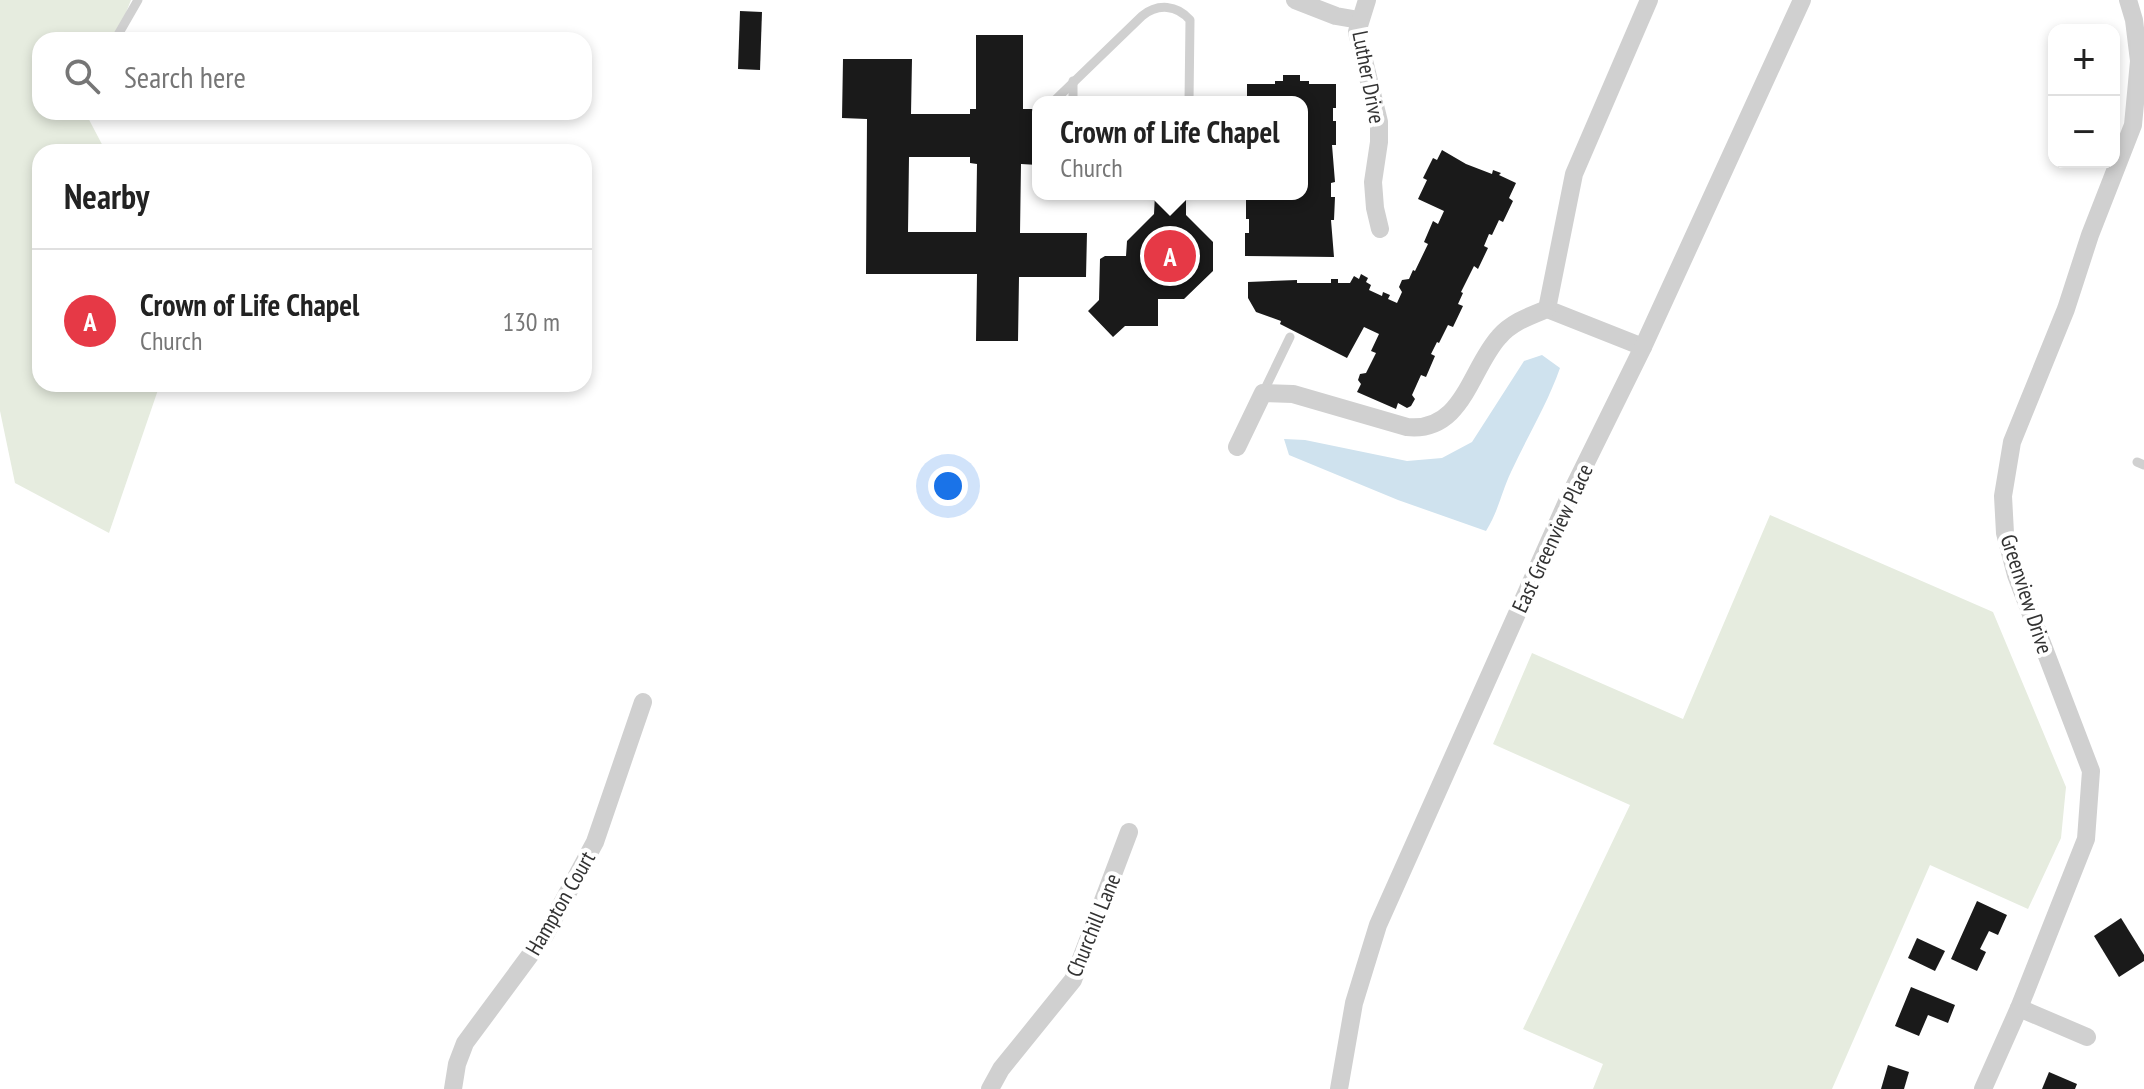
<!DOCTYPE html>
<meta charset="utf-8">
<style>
body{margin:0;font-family:"PT Sans Narrow",sans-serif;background:#f6f6f6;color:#222}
.controls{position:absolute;right:24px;top:24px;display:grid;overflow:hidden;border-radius:16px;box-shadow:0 4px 12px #0003}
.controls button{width:72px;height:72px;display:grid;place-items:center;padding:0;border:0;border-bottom:2px solid #e0e0e0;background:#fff;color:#222;font:40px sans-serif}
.you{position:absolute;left:948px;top:486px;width:28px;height:28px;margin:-20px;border:6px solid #fff;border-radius:50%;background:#1a73e8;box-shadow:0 0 0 12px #1a73e833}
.badge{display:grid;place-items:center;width:52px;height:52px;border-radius:50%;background:#e63946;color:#fff;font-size:26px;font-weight:700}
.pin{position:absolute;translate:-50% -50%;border:4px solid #fff;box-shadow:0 2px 8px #0006}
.popup{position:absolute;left:1032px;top:96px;width:276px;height:104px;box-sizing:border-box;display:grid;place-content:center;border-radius:16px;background:#fff;filter:drop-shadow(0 2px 6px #0005);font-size:26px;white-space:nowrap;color:#767676}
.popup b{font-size:30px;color:#222}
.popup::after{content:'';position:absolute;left:50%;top:100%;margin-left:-16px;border:16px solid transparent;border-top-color:#fff}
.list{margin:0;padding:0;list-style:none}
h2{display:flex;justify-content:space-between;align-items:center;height:104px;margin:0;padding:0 32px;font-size:34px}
h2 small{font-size:26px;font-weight:400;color:#767676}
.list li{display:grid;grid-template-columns:52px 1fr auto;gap:24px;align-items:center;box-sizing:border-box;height:144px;padding:0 32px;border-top:2px solid #e0e0e0}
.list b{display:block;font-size:30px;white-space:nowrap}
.list p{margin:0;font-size:26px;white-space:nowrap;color:#767676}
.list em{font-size:26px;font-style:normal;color:#767676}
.icon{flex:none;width:44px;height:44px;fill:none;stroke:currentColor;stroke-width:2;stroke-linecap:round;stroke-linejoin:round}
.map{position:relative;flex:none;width:2144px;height:1089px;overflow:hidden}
.search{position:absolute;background:#fff;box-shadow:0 4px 12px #0003;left:32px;top:32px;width:560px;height:88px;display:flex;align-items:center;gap:20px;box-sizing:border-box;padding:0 28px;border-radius:24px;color:#767676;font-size:30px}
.panel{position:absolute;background:#fff;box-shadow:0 4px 12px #0003;left:32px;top:144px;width:560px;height:248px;border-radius:24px}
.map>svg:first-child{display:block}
.green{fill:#e6ecdf}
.water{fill:#cfe2ee}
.building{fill:#1a1a1a;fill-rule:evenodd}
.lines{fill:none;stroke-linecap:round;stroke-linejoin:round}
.service{stroke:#d0d0d0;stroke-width:9}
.minor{stroke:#d0d0d0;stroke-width:18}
.labels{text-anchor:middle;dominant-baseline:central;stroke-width:8;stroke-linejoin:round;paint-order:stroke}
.street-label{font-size:22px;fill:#333;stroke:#fff}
</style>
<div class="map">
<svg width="2144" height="1089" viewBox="0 0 2144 1089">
<rect width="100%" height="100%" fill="#fff"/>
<g class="green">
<polygon points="0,0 131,0 115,40 40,40 40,112 85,112 106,152 40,152 40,384 160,384 109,533 15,483 0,411"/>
<polygon points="1770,515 1993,612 2066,787 2061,838 2028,909 1930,865 1832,1089 1593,1089 1603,1064 1523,1029 1630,805 1493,744 1532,653 1683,719"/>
</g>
<path class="water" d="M 1542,355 L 1560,368 C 1547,405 1527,437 1511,472 C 1501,493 1499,510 1486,531 L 1398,500 L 1289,455 L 1284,439 L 1305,440 L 1407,461 L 1442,458 L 1472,442 L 1524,361 Z"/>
<g class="building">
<polygon points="740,11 762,12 760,70 738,69"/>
<path d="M 976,35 L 1023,35 L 1023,109 L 1038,109 L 1038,165 L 1021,164 L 1020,233 L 1087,233 L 1086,277 L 1019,277 L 1018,341 L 976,341 L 977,274 L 866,274 L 867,119 L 842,118 L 843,59 L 912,59 L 911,114 L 970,114 L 970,109 L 976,109 ZM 909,157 L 970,157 L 970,163 L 977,164 L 976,232 L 908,232 Z"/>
<polygon points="1283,75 1300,75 1300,81 1309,81 1309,84 1336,84 1336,108 1333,108 1333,121 1336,121 1336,145 1332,145 1335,182 1331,183 1331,197 1335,197 1334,220 1331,220 1334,257 1245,256 1245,233 1249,233 1249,219 1246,219 1246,196 1302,194 1302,102 1247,102 1247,84 1275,84 1275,81 1283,81"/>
<polygon points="1442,150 1466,164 1492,174 1493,170 1501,173 1499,175 1516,183 1509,198 1513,201 1503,222 1499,220 1492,235 1489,234 1484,246 1488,248 1478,269 1474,266 1461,292 1463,293 1458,304 1463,306 1453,327 1448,325 1439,343 1437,342 1431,354 1435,356 1426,377 1421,375 1412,395 1415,399 1411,406 1407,408 1398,403 1396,409 1357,392 1361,384 1358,380 1360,374 1366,373 1376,353 1371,351 1379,334 1364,327 1347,358 1280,324 1281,321 1256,312 1248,298 1248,282 1297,280 1297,283 1331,283 1331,279 1338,279 1338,283 1350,283 1354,276 1359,279 1361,274 1368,278 1366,282 1371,285 1369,290 1382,296 1383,292 1390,295 1388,299 1397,303 1402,292 1399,287 1402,280 1409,279 1413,270 1415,271 1428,244 1424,242 1433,221 1438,224 1444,211 1418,199 1427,180 1423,178 1433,158 1437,160"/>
<polygon points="1155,194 1186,194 1186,215 1213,242 1213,271 1184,299 1158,299 1158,326 1125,326 1113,337 1088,311 1099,300 1100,259 1105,256 1126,256 1127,241 1154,214"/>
<polygon points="1977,901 2007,915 1998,935 1989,931 1980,949 1986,952 1977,971 1951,959"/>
<polygon points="2121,918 2144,955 2144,961 2119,977 2094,936"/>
<polygon points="1917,938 1945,951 1935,971 1908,958"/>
<polygon points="1911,987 1955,1005 1948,1023 1928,1015 1919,1036 1895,1026"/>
<polygon points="1888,1065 1909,1072 1904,1089 1881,1089"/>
<polygon points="2049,1072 2077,1084 2075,1089 2042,1089"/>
</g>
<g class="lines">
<g class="service">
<polyline points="115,40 138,0"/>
<path d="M 1053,102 L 1142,16 C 1158,3 1177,5 1190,20 L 1189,102"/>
<polyline points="1073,102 1073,81"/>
<polyline points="1213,194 1225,194"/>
<polyline points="1263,393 1290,337"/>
<polyline points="2137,462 2144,465"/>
</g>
<g class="minor">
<polyline points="1295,0 1336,16 1359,20"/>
<polyline points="1367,0 1357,32 1379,122 1379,142 1373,182 1375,208 1380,229"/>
<polyline points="1643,347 1547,309 1574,174 1649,0"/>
<path d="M 1237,447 L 1263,393 L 1293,394 L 1407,427 C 1463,433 1470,369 1499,337 C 1512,322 1530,316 1547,309"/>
<polyline points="2019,1008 2087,1037"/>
<polyline points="453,1089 457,1064 465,1043 545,935 595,842 643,702"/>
<polyline points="990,1089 1001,1069 1073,980 1129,832"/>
<polyline points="1339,1089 1354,1003 1378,925 1570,495 1643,347 1802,0"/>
<polyline points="1983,1089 2019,1008 2086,839 2091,771 2016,575 2005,533 2003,496 2012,442 2066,309 2090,235 2133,125 2139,61 2134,20 2128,0"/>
</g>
</g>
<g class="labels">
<g class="street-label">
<text transform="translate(1369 77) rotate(79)">Luther Drive</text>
<text transform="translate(1552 538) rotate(-65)">East Greenview Place</text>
<text transform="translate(2027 594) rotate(72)">Greenview Drive</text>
<text transform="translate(560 903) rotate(-60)">Hampton Court</text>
<text transform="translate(1093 925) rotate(-68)">Churchill Lane</text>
</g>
</g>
</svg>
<div class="controls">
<button>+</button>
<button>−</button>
</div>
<div class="you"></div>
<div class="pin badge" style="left:1170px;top:256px">A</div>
<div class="popup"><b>Crown of Life Chapel</b>Church</div>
<div class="search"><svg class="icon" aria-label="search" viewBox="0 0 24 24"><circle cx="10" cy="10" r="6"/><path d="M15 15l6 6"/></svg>Search here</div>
<section class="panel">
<h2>Nearby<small></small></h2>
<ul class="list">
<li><span class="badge">A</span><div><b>Crown of Life Chapel</b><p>Church</p></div><em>130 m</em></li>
</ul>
</section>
</div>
